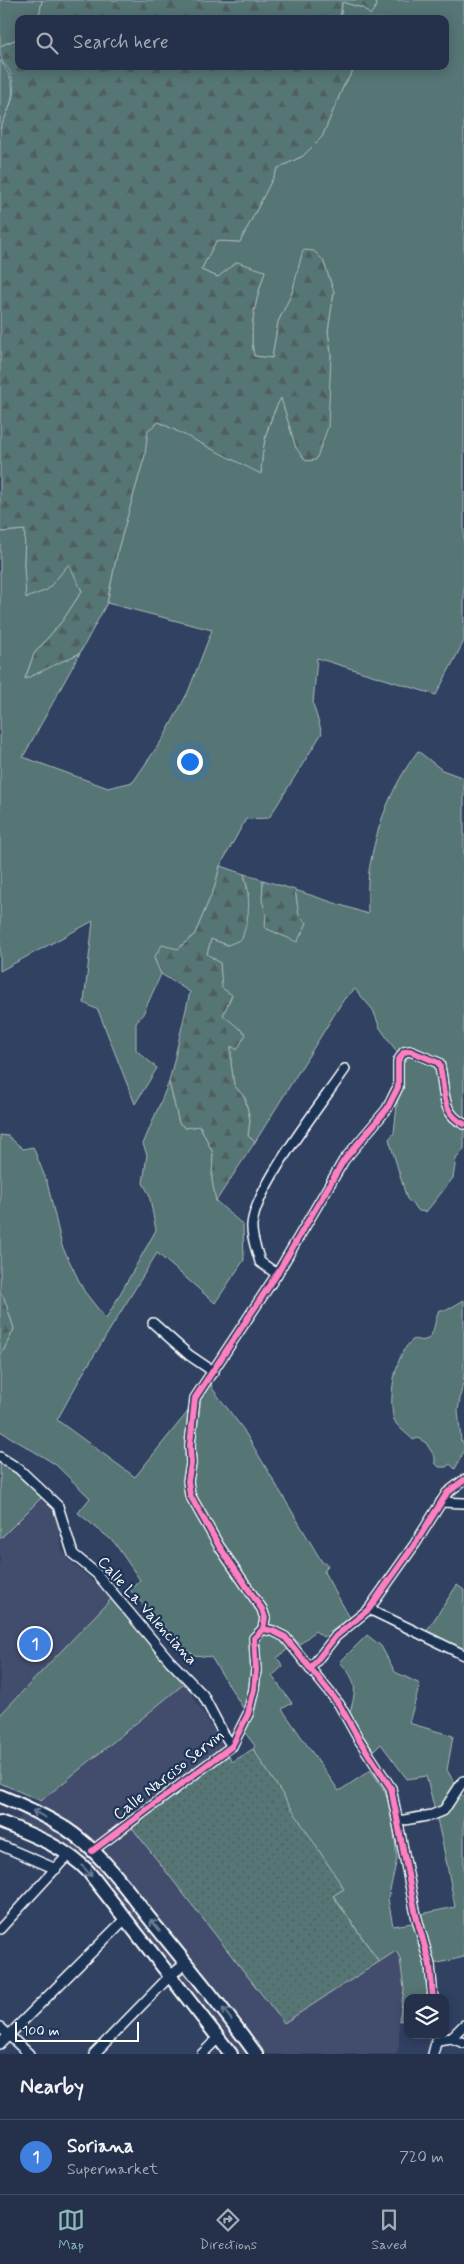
<!DOCTYPE html>
<style>
body{margin:0;font-family:Mynerve,sans-serif;background:#313d54;color:#f1f3f6}
.controls{position:absolute;right:15px;bottom:15px;display:grid;overflow:hidden;border-radius:10px;box-shadow:0 2px 12px #0003}
.controls button{width:45px;height:45px;display:grid;place-items:center;padding:0;border:0;border-bottom:1px solid #424c62;background:#25314a;color:#f1f3f6;font:25px sans-serif}
.scale{position:absolute;left:15px;bottom:12px;width:124px;box-sizing:border-box;padding-left:5px;border:2px solid #fff;border-top:0;font-size:14px;line-height:18px;white-space:nowrap;color:#fff;-webkit-text-stroke:4px #1d3557;paint-order:stroke}
.you{position:absolute;left:189px;top:761px;width:18px;height:18px;margin:-12px;border:4px solid #fff;border-radius:50%;background:#1a73e8;box-shadow:0 0 0 8px #1a73e833}
.badge{display:grid;place-items:center;width:32px;height:32px;border-radius:50%;background:#8bbbb9;color:#fff;font-size:16px;font-weight:700}
.pin{position:absolute;translate:-50% -50%;border:2px solid #fff;box-shadow:0 1px 5px #0006}
.list{margin:0;padding:0;list-style:none}
h2{display:flex;justify-content:space-between;align-items:center;height:65px;margin:0;padding:0 20px;font-size:21px}
h2 small{font-size:16px;font-weight:400;color:#a3a9b5}
.list li{display:grid;grid-template-columns:32px 1fr auto;gap:15px;align-items:center;box-sizing:border-box;height:75px;padding:0 20px;border-top:1px solid #424c62}
.list b{display:block;font-size:19px;white-space:nowrap}
.list p{margin:0;font-size:16px;white-space:nowrap;color:#a3a9b5}
.list em{font-size:16px;font-style:normal;color:#a3a9b5}
.icon{flex:none;width:28px;height:28px;fill:none;stroke:currentColor;stroke-width:2;stroke-linecap:round;stroke-linejoin:round}
.map{position:relative;flex:none;width:464px;height:2054px;overflow:hidden}
.search{position:absolute;background:#25314a;box-shadow:0 2px 12px #0003;left:15px;right:15px;top:15px;height:55px;display:flex;align-items:center;gap:12px;box-sizing:border-box;padding:0 18px;border-radius:10px;color:#a3a9b5;font-size:19px}
.sheet{height:140px;background:#25314a}
nav{display:flex;justify-content:space-around;align-items:center;box-sizing:border-box;height:70px;border-top:1px solid #424c62;background:#25314a;font-size:14px;color:#a3a9b5}
nav a{display:grid;justify-items:center;gap:2px}
nav .on{color:#8bbbb9}
.map>svg:first-child{display:block}
.built{fill:#434e6d}
.grass{fill:#567574;stroke:#aababa}
.forest{fill:url(#forest-firs);stroke:#aababa}
.park{fill:url(#park-dots);stroke:#aababa}
.lines{fill:none;stroke-linecap:round;stroke-linejoin:round}
.street-casing{stroke:#fff;stroke-width:12}
.primary-casing{stroke:#fff;stroke-width:16}
.street{stroke:#1d3557;stroke-width:9}
.primary{stroke:#1d3557;stroke-width:12}
.cycleway-casing{stroke:#1d3557;stroke-width:9}
.cycleway{stroke:#ff80c0;stroke-width:6}
.oneway{stroke:#6c7c92}
.labels{text-anchor:middle;dominant-baseline:central;stroke-width:4.5;stroke-linejoin:round;paint-order:stroke}
.street-label{font-size:16px;fill:#fff;stroke:#1d3557}
</style>
<div class="map">
<svg width="464" height="2054" viewBox="0 0 464 2054">
<defs>
<pattern id="forest-firs" width="22" height="20" patternUnits="userSpaceOnUse" patternTransform="scale(1.25)"><rect width="22" height="20" fill="#567574"/><path d="M5 1l3.5 6h-7zM16 11l3.5 6h-7z" fill="#505e5e"/></pattern>
<pattern id="park-dots" width="8" height="8" patternUnits="userSpaceOnUse" patternTransform="scale(1.25)"><rect width="8" height="8" fill="#567574"/><path d="M2 2h.1M6 6h.1" fill="none" stroke="#505e5e" stroke-width="1.8" stroke-linecap="round"/></pattern>
</defs>
<rect width="100%" height="100%" fill="#314162"/>
<filter id="ink" filterUnits="userSpaceOnUse"><feTurbulence type="fractalNoise" baseFrequency=".02" numOctaves="2"/><feDisplacementMap in="SourceGraphic" scale="10" xChannelSelector="R" yChannelSelector="G"/><feConvolveMatrix kernelMatrix="1 2 1 2 8 2 1 2 1" color-interpolation-filters="sRGB"/></filter>
<g filter="url(#ink)">
<g class="built">
<polygon points="43,1496 57,1507 57,1520 62,1550 71,1562 112,1598 0,1715 0,1539"/>
<polygon points="185,1683 225,1750 126,1820 224,1944 396,1951 400,1958 404,1989 399,2014 399,2045 396,2054 238,2054 104,1881 81,1857 53,1838 17,1820"/>
</g>
<g class="grass">
<polygon points="0,0 42,0 40,12 34,19 19,19 19,36 15,40 0,46"/>
<path d="M 375,0 L 464,0 L 464,641 L 436,695 L 317,658 L 313,704 L 322,733 L 269,818 L 246,819 L 220,866 L 215,886 L 195,934 L 178,949 L 154,958 L 161,974 L 143,1014 L 136,1023 L 136,1050 L 157,1068 L 135,1104 L 98,1010 L 84,1003 L 93,921 L 0,971 L 0,532 L 25,530 L 24,565 L 27,597 L 47,590 L 69,563 L 82,591 L 63,620 L 34,654 L 25,678 L 80,653 L 23,757 L 108,788 L 133,782 L 164,737 L 188,692 L 212,630 L 107,603 L 118,549 L 145,455 L 147,430 L 159,422 L 261,473 C 262,443 268,424 281,397 L 296,448 L 329,390 L 331,354 L 328,331 L 334,292 L 323,260 L 303,251 L 292,293 L 278,322 L 272,358 L 254,356 C 248,325 256,302 265,271 L 218,277 L 201,270 L 216,241 L 240,242 L 278,168 L 303,156 L 322,137 L 343,87 L 356,66 L 445,66 L 445,19 L 341,19 L 342,2 L 363,8 L 377,5 Z"/>
<path d="M 0,60 C 20,87 13,101 0,129 Z"/>
<path d="M 418,751 L 442,770 L 464,778 L 464,1149 L 456,1159 L 453,1178 L 426,1212 L 419,1211 L 407,1199 L 389,1139 L 394,1133 L 402,1059 L 380,1028 L 373,1010 L 355,989 L 344,999 L 255,1142 L 248,1136 L 250,1120 L 245,1098 L 234,1085 L 231,1063 L 231,1046 L 237,1049 L 223,1015 L 220,963 L 207,954 L 211,939 L 228,945 L 249,894 L 244,874 L 263,880 C 260,918 271,918 297,941 L 307,923 L 299,915 L 295,890 L 368,914 C 368,900 367,885 369,871 C 376,827 391,787 418,751 Z"/>
<path d="M 169,1082 L 179,1123 L 185,1128 L 200,1126 L 213,1153 L 212,1180 L 216,1201 L 243,1225 L 244,1260 L 215,1303 L 157,1253 L 82,1375 L 57,1420 L 135,1477 L 211,1383 L 212,1388 L 243,1429 L 322,1562 L 328,1565 L 324,1572 L 350,1618 L 323,1637 L 315,1631 L 300,1644 L 292,1637 L 285,1643 L 288,1649 L 277,1658 L 283,1666 L 272,1676 L 292,1703 L 282,1709 L 339,1791 L 371,1770 L 385,1792 L 392,1812 L 397,1859 L 388,1899 L 393,1926 L 418,1922 L 416,1915 L 455,1907 C 447,1863 438,1819 426,1776 L 407,1779 L 381,1744 L 374,1751 L 349,1716 C 356,1690 359,1683 340,1662 L 367,1635 L 381,1646 L 395,1672 L 420,1684 L 409,1723 L 453,1736 L 447,1770 L 462,1796 L 464,1795 L 464,1957 L 430,1965 L 433,1998 L 408,1998 L 408,2019 L 399,2021 L 404,1989 L 400,1958 L 396,1951 L 379,1962 L 333,1895 L 343,1889 L 253,1749 L 255,1746 L 240,1726 L 245,1711 L 211,1657 L 194,1655 L 184,1648 L 130,1590 L 140,1580 L 114,1542 L 78,1513 L 90,1498 L 55,1464 L 0,1431 L 0,1357 L 14,1329 L 4,1298 L 0,1292 L 0,1135 L 8,1136 L 23,1149 L 33,1147 L 47,1182 L 62,1246 L 84,1291 L 106,1319 L 156,1230 L 149,1194 L 143,1183 L 147,1155 L 143,1144 Z"/>
<path d="M 464,1300 L 464,1376 L 458,1410 L 461,1441 L 464,1443 L 464,1451 L 455,1469 L 450,1464 L 446,1467 L 439,1467 L 435,1463 L 435,1457 L 426,1443 L 418,1438 L 413,1440 C 406,1432 395,1427 393,1416 C 389,1395 395,1352 414,1339 C 436,1346 432,1326 439,1310 L 447,1310 Z"/>
<polygon points="0,1463 22,1477 43,1496 0,1539"/>
<polygon points="457,1585 464,1590 464,1655 424,1635"/>
<polygon points="112,1598 185,1683 41,1801 0,1783 0,1715"/>
</g>
<g class="forest">
<polygon points="42,0 375,0 377,5 370,15 363,8 342,2 340,19 34,19 40,12"/>
<path d="M 19,36 L 19,66 L 356,66 L 343,87 L 322,137 L 303,156 L 278,168 L 240,242 L 216,241 L 201,270 L 218,277 L 237,262 L 265,271 C 256,300 248,326 254,356 L 272,358 L 278,322 L 292,293 L 303,250 L 314,251 L 323,260 L 334,292 L 328,331 L 331,354 L 328,427 L 316,460 L 306,461 L 296,448 L 281,398 C 267,422 262,446 261,474 L 159,422 L 148,430 L 145,455 L 118,549 L 107,603 L 80,653 L 25,679 L 34,654 L 63,620 L 82,591 L 69,564 L 47,590 L 26,598 L 24,565 L 25,530 L 0,532 L 0,129 C 8,111 18,95 11,75 C 5,60 0,67 0,46 L 15,40 Z"/>
<path d="M 220,866 L 244,874 C 251,902 250,912 242,939 L 228,945 L 211,939 L 207,954 L 220,963 L 222,988 L 232,995 L 223,1015 L 246,1034 L 237,1050 L 231,1046 L 231,1063 L 234,1085 L 245,1098 L 250,1120 L 248,1136 L 255,1142 L 216,1201 L 212,1180 L 213,1153 L 200,1126 L 185,1128 L 179,1123 L 169,1082 L 190,992 L 161,974 L 154,958 L 162,945 L 178,949 L 195,934 L 215,886 Z"/>
<polygon points="263,880 295,890 299,915 307,923 297,942 265,928 266,914 262,900"/>
<polygon points="0,1292 4,1298 14,1329 0,1357"/>
</g>
<polygon class="park" points="253,1749 344,1889 333,1896 379,1962 284,2023 126,1820 225,1750 232,1762"/>
<g class="lines">
<defs>
<g id="street">
<path d="M 277,1274 L 260,1262 C 257,1251 251,1237 252,1225 C 255,1187 322,1103 345,1069"/>
<polyline points="153,1323 189,1355 214,1372"/>
<polyline points="0,1457 19,1469 58,1506 73,1554 97,1574 170,1661 203,1695 223,1733 232,1746"/>
<polyline points="441,1502 464,1503"/>
<polyline points="369,1609 464,1655"/>
<path d="M 263,1629 L 265,1618 L 262,1609 L 219,1546 L 190,1495 L 188,1481 L 191,1464 L 190,1445 L 195,1398 L 277,1274 L 344,1160 L 387,1109 L 398,1087 L 398,1061 L 404,1052 L 410,1051 L 439,1063 C 446,1087 439,1112 464,1124"/>
<polyline points="310,1669 336,1636 369,1609 415,1544 447,1493 464,1480"/>
<polyline points="399,1821 432,1815 444,1810 463,1781"/>
<polyline points="0,1845 56,1869"/>
<polyline points="92,1851 232,1746 248,1714 254,1689 256,1670 254,1638 263,1629 273,1631 285,1637 339,1704 358,1738 391,1788 416,1915 430,1965 433,1998"/>
<polyline points="0,1929 69,1854"/>
<polyline points="0,2027 29,2054"/>
<polyline points="451,2038 464,2025"/>
<polyline points="438,2040 451,2038 464,2043"/>
<polyline points="0,2044 125,1919"/>
<polyline points="94,2054 170,1976 186,1963"/>
<polyline points="202,2054 219,2037"/>
<polyline points="433,2054 438,2035"/>
</g>
<g id="primary">
<path d="M 0,1796 C 22,1805 45,1816 65,1828 C 100,1851 125,1887 150,1919 C 186,1964 223,2007 256,2054"/>
<path d="M 0,1822 C 32,1835 63,1846 88,1871 L 231,2054"/>
</g>
</defs>
<use href="#street" class="street-casing"/>
<use href="#primary" class="primary-casing"/>
<use href="#street" class="street"/>
<use href="#primary" class="primary"/>
<defs>
<g id="cycleway">
<path d="M 263,1629 L 265,1618 L 262,1609 L 219,1546 L 190,1495 L 188,1481 L 191,1464 L 190,1445 L 195,1398 L 277,1274 L 344,1160 L 387,1109 L 398,1087 L 398,1061 L 404,1052 L 410,1051 L 439,1063 C 446,1087 439,1112 464,1124"/>
<polyline points="310,1669 336,1636 369,1609 415,1544 447,1493 464,1480"/>
<polyline points="92,1851 232,1746 248,1714 254,1689 256,1670 254,1638 263,1629 273,1631 285,1637 339,1704 358,1738 391,1788 416,1915 430,1965 433,1998"/>
</g>
</defs>
<use href="#cycleway" class="cycleway-casing"/>
<use href="#cycleway" class="cycleway"/>
</g>
<defs><path id="oneway-shaft" d="M-6 0H5M1.5-3L5.5 0L1.5 3" fill="none" stroke-width="1.6" stroke-linecap="round" stroke-linejoin="round" transform="scale(1.25)"/></defs>
<g class="oneway">
<use href="#oneway-shaft" transform="translate(39 1814) rotate(-152)"/>
<use href="#oneway-shaft" transform="translate(87 1871) rotate(47)"/>
<use href="#oneway-shaft" transform="translate(155 1925) rotate(-129)"/>
<use href="#oneway-shaft" transform="translate(227 2014) rotate(-128)"/>
</g>
</g>
<g class="labels">
<g class="street-label">
<text transform="translate(147 1611) rotate(48)">Calle La Valenciana</text>
<text transform="translate(169 1775) rotate(-38)">Calle Narciso Servin</text>
</g>
</g>
</svg>
<div class="controls">
<button><svg class="icon" aria-label="layers" viewBox="0 0 24 24"><path d="M12 4l9 5-9 5-9-5zM3 14l9 5 9-5"/></svg></button>
</div>
<div class="scale">100 m</div>
<div class="you"></div>
<div class="pin badge" style="left:35px;top:1644px;background:#3f7fe0">1</div>
<div class="search"><svg class="icon" aria-label="search" viewBox="0 0 24 24"><circle cx="10" cy="10" r="6"/><path d="M15 15l6 6"/></svg>Search here</div>
</div>
<section class="sheet">
<h2>Nearby<small></small></h2>
<ul class="list">
<li><span class="badge" style="background:#3f7fe0">1</span><div><b>Soriana</b><p>Supermarket</p></div><em>720 m</em></li>
</ul>
</section>
<nav>
<a class="on"><svg class="icon" aria-label="map" viewBox="0 0 24 24"><path d="M3 6l6-2 6 2 6-2v14l-6 2-6-2-6 2zM9 4v14M15 6v14"/></svg>Map</a>
<a><svg class="icon" aria-label="directions" viewBox="0 0 24 24"><path d="M12 3l9 9-9 9-9-9zM9 14v-3h6M13 9l2 2-2 2"/></svg>Directions</a>
<a><svg class="icon" aria-label="saved" viewBox="0 0 24 24"><path d="M7 4h10v16l-5-4-5 4z"/></svg>Saved</a>
</nav>
